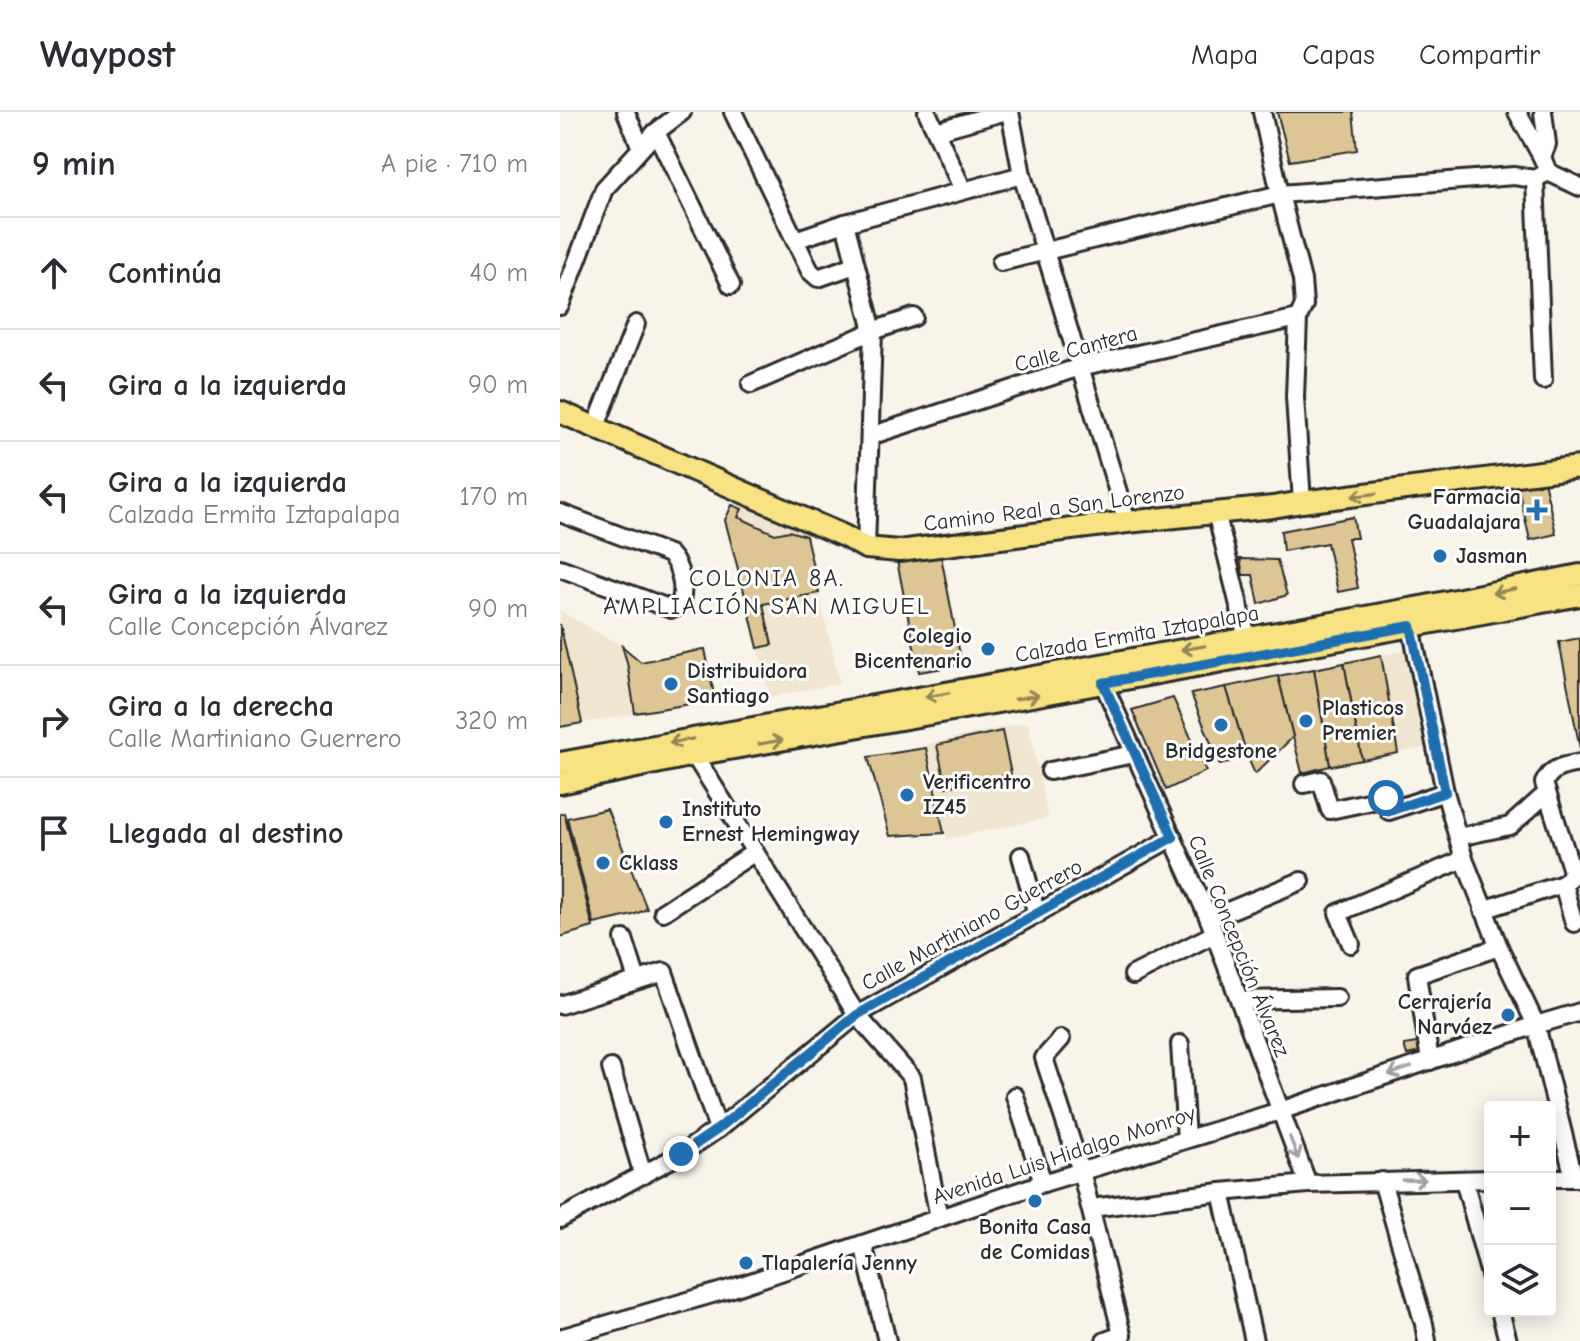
<!DOCTYPE html>
<html lang="es">
<meta charset="utf-8">
<style>
body{margin:0;font-family:"Comic Neue",sans-serif;background:#f7f7f7;color:#2b2b33}
.controls{position:absolute;right:24px;bottom:24px;display:grid;overflow:hidden;border-radius:8px;box-shadow:0 4px 20px #0003}
.controls button{width:72px;height:72px;display:grid;place-items:center;padding:0;border:0;border-bottom:2px solid #e1e1e2;background:#fff;color:#2b2b33;font:40px sans-serif}
.stop{position:absolute;width:24px;height:24px;margin:-18px;border:6px solid #1f6fb2;border-radius:50%;background:#fff}
.stop.end{background:#1f6fb2;border-color:#fff;box-shadow:0 2px 8px #0008}
.list{margin:0;padding:0;list-style:none}
h2{display:flex;justify-content:space-between;align-items:center;height:104px;margin:0;padding:0 32px;font-size:34px}
h2 small{font-size:26px;font-weight:400;color:#7c7c81}
.list li{display:grid;grid-template-columns:52px 1fr auto;gap:24px;align-items:center;box-sizing:border-box;height:112px;padding:0 32px;border-top:2px solid #e1e1e2}
.list b{display:block;font-size:30px;white-space:nowrap}
.list p{margin:0;font-size:26px;white-space:nowrap;color:#7c7c81}
.list em{font-size:26px;font-style:normal;color:#7c7c81}
.icon{flex:none;width:44px;height:44px;fill:none;stroke:currentColor;stroke-width:2;stroke-linecap:round;stroke-linejoin:round}
.map{position:relative;flex:none;width:1020px;height:1229px;overflow:hidden}
header{display:flex;align-items:center;gap:48px;box-sizing:border-box;height:112px;padding:0 40px;background:#fff;border-bottom:2px solid #e1e1e2}
header strong{font-size:38px}
nav{display:flex;gap:44px;margin-inline-start:auto;font-size:28px}
main{display:flex}
aside{flex:1;background:#fff}
.map>svg:first-child{display:block}
.built{fill:#f0e6d0}
.building{fill:#dec694;stroke:#2b2b2b;stroke-width:2}
.lines{fill:none;stroke-linecap:round;stroke-linejoin:round}
.minor-casing{stroke:#2b2b2b;stroke-width:22}
.major-casing{stroke:#2b2b2b;stroke-width:26}
.minor{stroke:#fff;stroke-width:16}
.major{stroke:#f8e281;stroke-width:20}
.oneway{stroke:#928656}
.oneway2{stroke:#a0a0a0}
.route{stroke:#1f6fb2;stroke-width:10}
.poi-dot{fill:#1f6fb2;stroke:#fff;stroke-width:3}
.labels{text-anchor:middle;dominant-baseline:central;stroke-width:6;stroke-linejoin:round;paint-order:stroke}
.street-label{font-size:22px;fill:#2b2b2b;stroke:#fff}
.poi-label{font-size:22px;font-weight:bold;fill:#2b2b2b;stroke:#fff;text-anchor:start}
.neighbourhood-label{font-size:24px;letter-spacing:2px;fill:#2b2b2b;stroke:#fff}
</style>
<header>
<strong>Waypost</strong>
<nav><a>Mapa</a><a>Capas</a><a>Compartir</a></nav>
</header>
<main>
<aside>
<h2>9 min<small>A pie · 710 m</small></h2>
<ul class="list">
<li><svg class="icon" aria-label="ahead" viewBox="0 0 24 24"><path d="M12 20V5M6 11l6-6 6 6"/></svg><div><b>Continúa</b></div><em>40 m</em></li>
<li><svg class="icon" aria-label="left" viewBox="0 0 24 24"><path d="M17 20v-9H6M10 6l-5 5 5 5"/></svg><div><b>Gira a la izquierda</b></div><em>90 m</em></li>
<li><svg class="icon" aria-label="left" viewBox="0 0 24 24"><path d="M17 20v-9H6M10 6l-5 5 5 5"/></svg><div><b>Gira a la izquierda</b><p>Calzada Ermita Iztapalapa</p></div><em>170 m</em></li>
<li><svg class="icon" aria-label="left" viewBox="0 0 24 24"><path d="M17 20v-9H6M10 6l-5 5 5 5"/></svg><div><b>Gira a la izquierda</b><p>Calle Concepción Álvarez</p></div><em>90 m</em></li>
<li><svg class="icon" aria-label="right" viewBox="0 0 24 24"><path d="M7 20v-9h11M14 6l5 5-5 5"/></svg><div><b>Gira a la derecha</b><p>Calle Martiniano Guerrero</p></div><em>320 m</em></li>
<li><svg class="icon" aria-label="arrive" viewBox="0 0 24 24"><path d="M6 21V4h12l-3 4 3 4H6"/></svg><div><b>Llegada al destino</b></div></li>
</ul>
</aside>
<div class="map">
<svg width="1020" height="1229" viewBox="0 0 1020 1229">
<rect width="100%" height="100%" fill="#f8f4ea"/>
<filter id="ink" filterUnits="userSpaceOnUse"><feTurbulence type="fractalNoise" baseFrequency=".0125" numOctaves="2"/><feDisplacementMap in="SourceGraphic" scale="16" xChannelSelector="R" yChannelSelector="G"/><feConvolveMatrix kernelMatrix="1 2 1 2 8 2 1 2 1" color-interpolation-filters="sRGB"/></filter>
<g filter="url(#ink)">
<g class="built">
<polygon points="174,390 244,417 280,571 210,585 165,408"/>
<polygon points="0,499 62,534 81,550 145,537 155,588 0,615"/>
<polygon points="846,538 868,635 802,647 784,551"/>
<polygon points="468,610 488,706 387,727 367,632"/>
</g>
<g class="building">
<polygon points="717,0 793,0 797,38 730,49"/>
<polygon points="984,369 996,422 970,428 958,375"/>
<polygon points="172,393 182,397 178,405 215,422 229,419 246,424 259,481 188,495 165,408"/>
<polygon points="793,405 797,426 788,426 798,476 778,480 767,431 723,439 721,419"/>
<polygon points="381,444 402,553 359,560 337,449"/>
<polygon points="680,447 717,448 727,483 699,492 693,463 683,463"/>
<polygon points="203,492 212,533 198,536 188,495"/>
<polygon points="0,512 22,611 0,615"/>
<polygon points="1020,526 1020,637 999,530"/>
<polygon points="62,534 81,550 145,537 155,588 75,601 67,550"/>
<polygon points="821,543 838,641 802,648 784,551"/>
<polygon points="784,551 802,648 770,654 754,557"/>
<polygon points="754,557 770,654 742,661 718,564"/>
<polygon points="718,564 733,625 695,662 687,644 666,575"/>
<polygon points="666,575 687,644 660,653 631,582"/>
<polygon points="613,586 646,659 606,678 572,598"/>
<polygon points="442,619 451,662 386,675 377,633"/>
<polygon points="366,636 384,721 330,724 308,645"/>
<polygon points="47,697 87,797 73,803 34,812 7,706"/>
<polygon points="4,701 33,815 0,825 0,702"/>
<polygon points="863,930 865,939 847,943 844,933"/>
</g>
<g class="lines">
<defs>
<g id="minor">
<polyline points="66,0 81,36"/>
<polyline points="173,0 250,159 258,166 295,153"/>
<polyline points="367,0 403,78"/>
<polyline points="450,0 462,63 567,410"/>
<polyline points="702,0 720,82 742,168 744,193 738,206 735,285 742,390"/>
<polyline points="957,0 982,45 988,60"/>
<polyline points="376,19 443,0"/>
<polyline points="96,20 171,173"/>
<polyline points="982,45 987,32 983,0"/>
<polyline points="975,67 983,268"/>
<polyline points="285,111 313,219 306,436"/>
<polyline points="235,128 285,111 462,63"/>
<polyline points="441,150 720,82 954,64 975,67 988,60 1020,75"/>
<polyline points="0,194 44,77 96,20 122,0"/>
<polyline points="191,272 313,219 354,205"/>
<polyline points="36,314 76,212"/>
<polyline points="310,324 520,255 738,206"/>
<polyline points="656,400 687,526"/>
<path d="M 0,401 L 109,442 C 121,454 127,480 118,495 L 111,497 L 0,456"/>
<polyline points="851,514 885,680 904,747 939,835 976,913 1014,1066"/>
<polyline points="543,571 649,807 748,1072"/>
<polyline points="134,643 297,903 352,966 379,1106"/>
<polyline points="490,659 574,642"/>
<polyline points="744,672 761,668 770,698 826,686 829,699 885,680"/>
<polyline points="898,725 950,714 987,681"/>
<polyline points="461,744 477,803"/>
<polyline points="1003,772 1014,811"/>
<path d="M 923,798 L 1003,772 L 1009,767 L 1012,759 L 984,671 C 991,655 1004,654 1020,651"/>
<polyline points="103,800 195,740"/>
<polyline points="649,807 741,769"/>
<polyline points="64,827 77,868"/>
<polyline points="791,832 778,801 904,747"/>
<polyline points="573,863 654,822"/>
<polyline points="680,888 777,886"/>
<polyline points="0,893 104,860 158,1017"/>
<polyline points="501,927 484,946 521,1059 562,1223 545,1229"/>
<polyline points="620,932 626,1027"/>
<polyline points="870,949 857,863 939,835"/>
<polyline points="51,956 83,1063"/>
<polyline points="455,984 483,1071"/>
<polyline points="990,1066 1020,1066"/>
<polyline points="904,1068 930,1163"/>
<polyline points="822,1069 864,1212 867,1229"/>
<polyline points="661,1080 694,1229"/>
<polyline points="531,1096 661,1080 748,1072 930,1067"/>
<polyline points="0,1107 121,1042 158,1017 297,903 613,725"/>
<polyline points="303,1132 327,1229"/>
<polyline points="940,1199 948,1229"/>
<polyline points="0,1226 173,1176 483,1071 720,999 976,913 1020,900"/>
</g>
<g id="major">
<polyline points="0,300 284,424 306,436 339,439 567,410 713,395 742,390 1020,355"/>
<polyline points="0,651 866,494 1020,463"/>
<polyline points="0,671 134,643 478,583 1020,483"/>
</g>
</defs>
<use href="#minor" class="minor-casing"/>
<use href="#major" class="major-casing"/>
<use href="#minor" class="minor"/>
<use href="#major" class="major"/>
</g>
<defs><path id="oneway-shaft" d="M-6 0H5M1.5-3L5.5 0L1.5 3" fill="none" stroke-width="1.6" stroke-linecap="round" stroke-linejoin="round" transform="scale(2)"/></defs>
<g class="oneway">
<use href="#oneway-shaft" transform="translate(804 383) rotate(173)"/>
<use href="#oneway-shaft" transform="translate(944 479) rotate(168)"/>
<use href="#oneway-shaft" transform="translate(633 536) rotate(170)"/>
<use href="#oneway-shaft" transform="translate(377 583) rotate(170)"/>
<use href="#oneway-shaft" transform="translate(467 585) rotate(-10)"/>
<use href="#oneway-shaft" transform="translate(121 629) rotate(170)"/>
<use href="#oneway-shaft" transform="translate(211 630) rotate(-10)"/>
</g>
<g class="oneway2">
<use href="#oneway-shaft" transform="translate(840 959) rotate(161)"/>
<use href="#oneway-shaft" transform="translate(734 1036) rotate(69)"/>
<use href="#oneway-shaft" transform="translate(854 1068) rotate(-1)"/>
</g>
</g>
<g class="lines" filter="url(#ink)">
<polyline class="route" points="121,1042 158,1017 297,903 613,725 543,571 851,514 885,680 829,699 826,686"/>
</g>
<g class="poi-dot">
<path d="M973 386h8v8h8v8h-8v8h-8v-8h-8v-8h8z"/>
<circle cx="880" cy="444" r="8"/>
<circle cx="428" cy="537" r="8"/>
<circle cx="111" cy="572" r="8"/>
<circle cx="746" cy="609" r="8"/>
<circle cx="661" cy="613" r="8"/>
<circle cx="347" cy="683" r="8"/>
<circle cx="106" cy="710" r="8"/>
<circle cx="43" cy="751" r="8"/>
<circle cx="948" cy="903" r="8"/>
<circle cx="475" cy="1089" r="8"/>
<circle cx="186" cy="1151" r="8"/>
</g>
<g class="labels">
<g class="street-label">
<text transform="translate(516 237) rotate(-15)">Calle Cantera</text>
<text transform="translate(494 396) rotate(-7)">Camino Real a San Lorenzo</text>
<text transform="translate(577 522) rotate(-10)">Calzada Ermita Iztapalapa</text>
<text transform="translate(412 813) rotate(-29)">Calle Martiniano Guerrero</text>
<text transform="translate(679 834) rotate(68)">Calle Concepción Álvarez</text>
<text transform="translate(504 1043) rotate(-18)">Avenida Luis Hidalgo Monroy</text>
</g>
<g class="poi-label">
<text x="961" y="385" text-anchor="end">Farmacia<tspan x="961" dy="25">Guadalajara</tspan></text>
<text x="896" y="444">Jasman</text>
<text x="412" y="524" text-anchor="end">Colegio<tspan x="412" dy="25">Bicentenario</tspan></text>
<text x="127" y="559">Distribuidora<tspan x="127" dy="25">Santiago</tspan></text>
<text x="762" y="596">Plasticos<tspan x="762" dy="25">Premier</tspan></text>
<text x="661" y="639" text-anchor="middle">Bridgestone</text>
<text x="363" y="670">Verificentro<tspan x="363" dy="25">IZ45</tspan></text>
<text x="122" y="697">Instituto<tspan x="122" dy="25">Ernest Hemingway</tspan></text>
<text x="59" y="751">Cklass</text>
<text x="932" y="890" text-anchor="end">Cerrajería<tspan x="932" dy="25">Narváez</tspan></text>
<text x="475" y="1115" text-anchor="middle">Bonita Casa<tspan x="475" dy="25">de Comidas</tspan></text>
<text x="202" y="1151">Tlapalería Jenny</text>
</g>
<g class="neighbourhood-label">
<text x="207" y="466">COLONIA 8A.<tspan x="207" dy="28">AMPLIACIÓN SAN MIGUEL</tspan></text>
</g>
</g>
</svg>
<div class="controls">
<button>+</button>
<button>−</button>
<button><svg class="icon" aria-label="layers" viewBox="0 0 24 24"><path d="M12 4l9 5-9 5-9-5zM3 14l9 5 9-5"/></svg></button>
</div>
<div class="stop" style="left:826px;top:686px"></div>
<div class="stop end" style="left:121px;top:1042px"></div>
</div>
</main>
